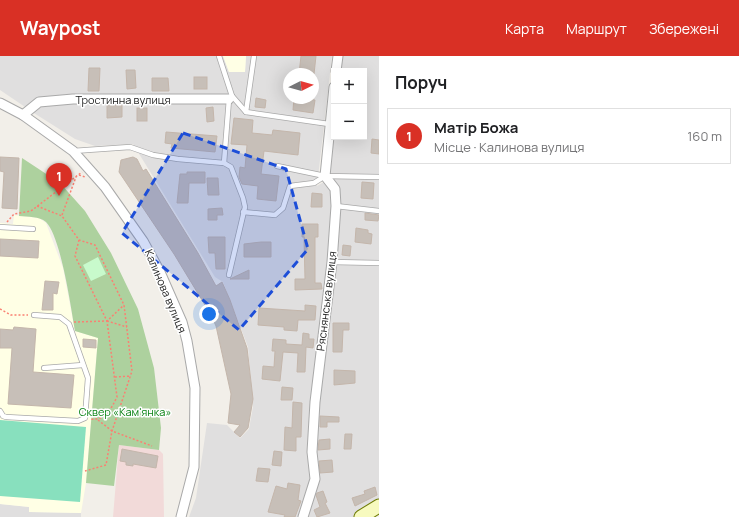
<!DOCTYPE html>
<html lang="uk">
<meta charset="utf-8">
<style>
body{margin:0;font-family:Manrope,sans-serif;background:#f2f2f2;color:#202124}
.controls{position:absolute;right:12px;top:12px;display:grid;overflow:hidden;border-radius:0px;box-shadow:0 4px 16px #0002}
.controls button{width:36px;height:36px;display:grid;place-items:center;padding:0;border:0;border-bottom:1px solid #e0e0e0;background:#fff;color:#202124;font:20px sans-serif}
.compass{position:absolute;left:283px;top:12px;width:36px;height:36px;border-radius:50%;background:#fff;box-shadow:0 4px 16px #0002;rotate:84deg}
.you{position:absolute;left:209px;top:258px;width:14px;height:14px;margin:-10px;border:3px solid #fff;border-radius:50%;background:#1a73e8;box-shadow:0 0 0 6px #1a73e833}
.badge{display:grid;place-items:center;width:26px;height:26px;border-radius:50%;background:#d93025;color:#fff;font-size:13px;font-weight:700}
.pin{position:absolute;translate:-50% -33px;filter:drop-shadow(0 1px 2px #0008)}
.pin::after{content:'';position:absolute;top:21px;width:14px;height:12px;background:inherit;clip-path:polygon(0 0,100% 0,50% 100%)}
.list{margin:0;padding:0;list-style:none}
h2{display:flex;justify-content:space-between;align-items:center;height:52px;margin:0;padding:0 16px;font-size:17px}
h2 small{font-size:13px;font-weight:400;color:#757577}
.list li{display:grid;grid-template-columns:26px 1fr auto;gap:12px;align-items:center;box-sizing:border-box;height:56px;margin:0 8px 8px;padding:0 8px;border:1px solid #e0e0e0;border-radius:0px}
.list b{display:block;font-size:15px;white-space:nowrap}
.list p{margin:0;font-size:13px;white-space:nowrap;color:#757577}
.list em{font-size:13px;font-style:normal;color:#757577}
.map{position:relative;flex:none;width:379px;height:461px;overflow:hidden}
header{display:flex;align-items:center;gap:24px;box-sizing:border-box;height:56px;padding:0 20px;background:#d93025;color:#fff}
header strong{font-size:19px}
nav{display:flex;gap:22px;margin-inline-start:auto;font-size:14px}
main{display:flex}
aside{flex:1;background:#fff}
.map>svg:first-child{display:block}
.residential{fill:#e0dfdf;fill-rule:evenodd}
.commercial{fill:#f2dad9}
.education{fill:#ffffe5}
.forest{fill:#add19e}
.park{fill:#c8facc}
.pitch{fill:#88e0be}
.building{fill:#c7bfb8;stroke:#c4b6ab}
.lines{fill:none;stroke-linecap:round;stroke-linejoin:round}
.service-casing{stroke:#a9a9a9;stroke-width:6}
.minor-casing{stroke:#a9a9a9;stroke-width:11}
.secondary-casing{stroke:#707d05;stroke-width:15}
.path{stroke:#fa8072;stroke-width:1.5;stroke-dasharray:2 2;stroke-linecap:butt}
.service{stroke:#fff;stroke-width:4.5}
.minor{stroke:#fff;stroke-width:9}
.secondary{stroke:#f7fabf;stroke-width:13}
.marked{fill:#1d4ed8;fill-opacity:0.2;stroke:#1d4ed8;stroke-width:3;stroke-dasharray:8 5;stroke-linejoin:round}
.labels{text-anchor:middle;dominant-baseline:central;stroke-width:3;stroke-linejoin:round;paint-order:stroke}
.street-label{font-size:11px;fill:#222;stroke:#fff}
.park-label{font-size:11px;fill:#0c8416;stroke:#fff}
</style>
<header>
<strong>Waypost</strong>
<nav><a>Карта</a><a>Маршрут</a><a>Збережені</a></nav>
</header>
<main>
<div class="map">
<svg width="379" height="461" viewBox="0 0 379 461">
<rect width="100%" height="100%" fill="#f2efe9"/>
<g class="residential">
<path d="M 0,0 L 223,0 L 229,16 L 245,16 L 246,0 L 332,0 L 317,130 L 329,123 L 328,115 L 334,67 L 334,81 L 364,81 L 364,15 L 341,15 L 343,0 L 379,0 L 379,447 L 356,461 L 189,461 L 196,442 L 207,367 L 227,369 L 240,382 L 249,373 L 253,351 L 248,291 L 223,226 L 215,221 L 133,88 L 95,90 L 75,83 L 37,59 L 0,34 ZM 289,18 L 313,18 L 313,42 L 289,42 Z"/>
<polygon points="0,448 30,451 30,456 81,457 81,461 0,461"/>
</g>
<polygon class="commercial" points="119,389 159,394 163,398 164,461 113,461"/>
<g class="education">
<polygon points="223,0 246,0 245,16 229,16"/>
<polygon points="14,159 39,162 46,167 63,212 75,275 98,282 86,427 81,457 29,456 29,451 0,448 0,167 13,168"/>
</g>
<path class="forest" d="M 22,102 L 60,127 L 85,155 L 111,197 L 138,253 L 154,312 L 161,372 L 159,394 L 119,389 L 114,430 L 86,427 L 98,282 L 75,275 C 71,252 61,181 46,166 C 39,160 28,161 19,160 Z"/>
<polygon class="park" points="98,201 106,218 91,225 83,209"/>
<polygon class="pitch" points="0,364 86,371 80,446 0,440"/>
<g class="building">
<polygon points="301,0 316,0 314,18 299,18"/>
<polygon points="89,12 100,12 99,35 88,35"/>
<polygon points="126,14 135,14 136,32 127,33"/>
<rect x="194" y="21" width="13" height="12"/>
<polygon points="152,22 168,22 169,35 152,35"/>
<polygon points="256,42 266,44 265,52 255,51"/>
<polygon points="294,42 315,44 313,57 293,54"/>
<polygon points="107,49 122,49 122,61 107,62"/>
<polygon points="213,51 214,65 207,66 206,52"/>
<rect x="137" y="52" width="10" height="13"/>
<polygon points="234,62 253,64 252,77 272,79 273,74 300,77 298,99 264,95 261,118 279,120 276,145 257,143 258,130 242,128 239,121 240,111 245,112 247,89 231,88"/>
<polygon points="166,76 217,80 215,96 171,92 172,88 165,87"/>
<polygon points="372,83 379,84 379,98 371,97"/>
<polygon points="0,101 19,102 17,153 2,152 4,116 0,115"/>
<polygon points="133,101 137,103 143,115 146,113 198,197 216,230 222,226 230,244 247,292 253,343 248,372 240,381 234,376 240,369 228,367 231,338 216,270 211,259 174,198 119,116 121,104"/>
<polygon points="187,116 205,116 205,127 189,127 188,147 177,147 180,118 187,118"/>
<polygon points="207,122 218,122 219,139 208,139"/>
<polygon points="362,126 374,127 373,143 361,142"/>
<polygon points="312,137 322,138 322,151 311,151"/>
<polygon points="222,152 223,159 217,159 217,164 208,164 208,153"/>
<polygon points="365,157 379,159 378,165 365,164"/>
<polygon points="302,168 318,168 318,181 315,181 315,227 321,227 322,233 295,234 295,223 305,223 304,181 302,181"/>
<polygon points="356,172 368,174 368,177 372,178 371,188 355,186"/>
<polygon points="208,181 225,181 225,213 216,213 215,197 209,197"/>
<polygon points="0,183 39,185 38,202 0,200"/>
<polygon points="261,186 271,186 271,201 244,201 244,188"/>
<polygon points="343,189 351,190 350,200 342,199"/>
<polygon points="249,214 249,223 230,223"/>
<polygon points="45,225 59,226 57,238 53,237 53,254 42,254"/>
<polygon points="305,249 316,250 315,264 298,264 297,275 284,274 284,271 258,269 259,252 305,255"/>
<polygon points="333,267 349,267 349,274 343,274 342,296 333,296"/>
<polygon points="14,271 36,273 33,316 74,319 71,352 8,348 12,292 0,292 0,273 13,274"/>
<polygon points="303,277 309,278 309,283 314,283 313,292 306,291 305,316 297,316 298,297 283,296 280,325 262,323 263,310 274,311 275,295 272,295 273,283 286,284 286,288 302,289"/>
<polygon points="83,283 96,284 96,292 83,291"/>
<polygon points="334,314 355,315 355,327 334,329"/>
<polygon points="282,331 293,332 292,344 281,344"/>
<polygon points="293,346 302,347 301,381 296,381 296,395 284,394 285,371 292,372"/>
<polygon points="320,360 339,361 339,366 327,366 327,371 320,371"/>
<polygon points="345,378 352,378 351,393 344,393"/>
<polygon points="330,383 330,393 318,394 319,384"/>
<polygon points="122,393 158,400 156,412 133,408 133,410 126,409 126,406 120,405"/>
<polygon points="274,395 282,396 281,410 272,409"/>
<polygon points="332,404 333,416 320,417 319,405"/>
<polygon points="258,412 270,413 268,426 256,425"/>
<polygon points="288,427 300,429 298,444 301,445 295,461 284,461 285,459 268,456 276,430 287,433"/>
<polygon points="375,431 377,439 355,450 352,442 365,438 364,435"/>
<polygon points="323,435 327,446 325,447 330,457 317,461 314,454 320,451 316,439 317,437"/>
</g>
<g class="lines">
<defs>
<g id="service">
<polyline points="219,0 232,40 229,43 224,107"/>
<polyline points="232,40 246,56 329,68"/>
<polyline points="246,56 254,0"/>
<polyline points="73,95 130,91 153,99 178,103 224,107 231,111 243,142 245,151 229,219"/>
<polyline points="277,110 325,120 379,121"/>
<polyline points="336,150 379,155"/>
<polyline points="243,156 275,159 283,152 290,130 314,127 325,120"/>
<polyline points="0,171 33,173"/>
<polyline points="332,206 379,207"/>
<polyline points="44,312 83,309"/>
<polyline points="0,355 3,360 6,361 78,365 85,362 88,322 69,268 60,261 34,259"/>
</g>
<g id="minor">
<polyline points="336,15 338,0"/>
<polyline points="0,47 23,59 73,95 105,131 143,185 160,216 182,266 187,285 195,332 194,411 181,461"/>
<polyline points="23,59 39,46 73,43 229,43"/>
<polyline points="303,461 315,423 312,396 315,346 332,206 336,150 335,133 325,120 334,31"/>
</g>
<polyline id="secondary" points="361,461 379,450"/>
</defs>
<use href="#service" class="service-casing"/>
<use href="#minor" class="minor-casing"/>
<use href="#secondary" class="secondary-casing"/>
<g class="path">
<polyline points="79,119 85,121"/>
<polyline points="37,150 62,160 79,184 95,189 124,249 132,315 112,375 106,409 85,415"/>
<polyline points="62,159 76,121"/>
<polyline points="7,166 14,158 31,155 82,116"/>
<path d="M 79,184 L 75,200 L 107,265 L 117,341 C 111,353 105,365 90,363"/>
<polyline points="0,253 11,259 28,259"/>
<polyline points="107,265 127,271"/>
<polyline points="74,266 107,265 124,249"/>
<polyline points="115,321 131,320"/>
<polyline points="98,364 112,375 152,390"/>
</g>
<use href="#service" class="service"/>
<use href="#minor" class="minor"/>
<use href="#secondary" class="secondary"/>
</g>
<path class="marked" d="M 183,77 L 286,113 L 308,193 L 239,274 L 122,177 Z"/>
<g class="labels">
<g class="street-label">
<text x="123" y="43">Тростинна вулиця</text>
<text transform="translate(166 235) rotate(67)">Калинова вулиця</text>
<text transform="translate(326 245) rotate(-83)">Ряснянська вулиця</text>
</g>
<g class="park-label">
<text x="125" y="355">Сквер «Кам'янка»</text>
</g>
</g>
</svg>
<div class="controls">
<button>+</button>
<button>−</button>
</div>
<svg class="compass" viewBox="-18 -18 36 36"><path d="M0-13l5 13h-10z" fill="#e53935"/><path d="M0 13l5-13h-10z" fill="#757577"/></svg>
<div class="you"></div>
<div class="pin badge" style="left:59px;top:140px">1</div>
</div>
<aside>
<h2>Поруч<small></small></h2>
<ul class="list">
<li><span class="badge">1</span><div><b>Матір Божа</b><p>Місце · Калинова вулиця</p></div><em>160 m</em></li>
</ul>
</aside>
</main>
